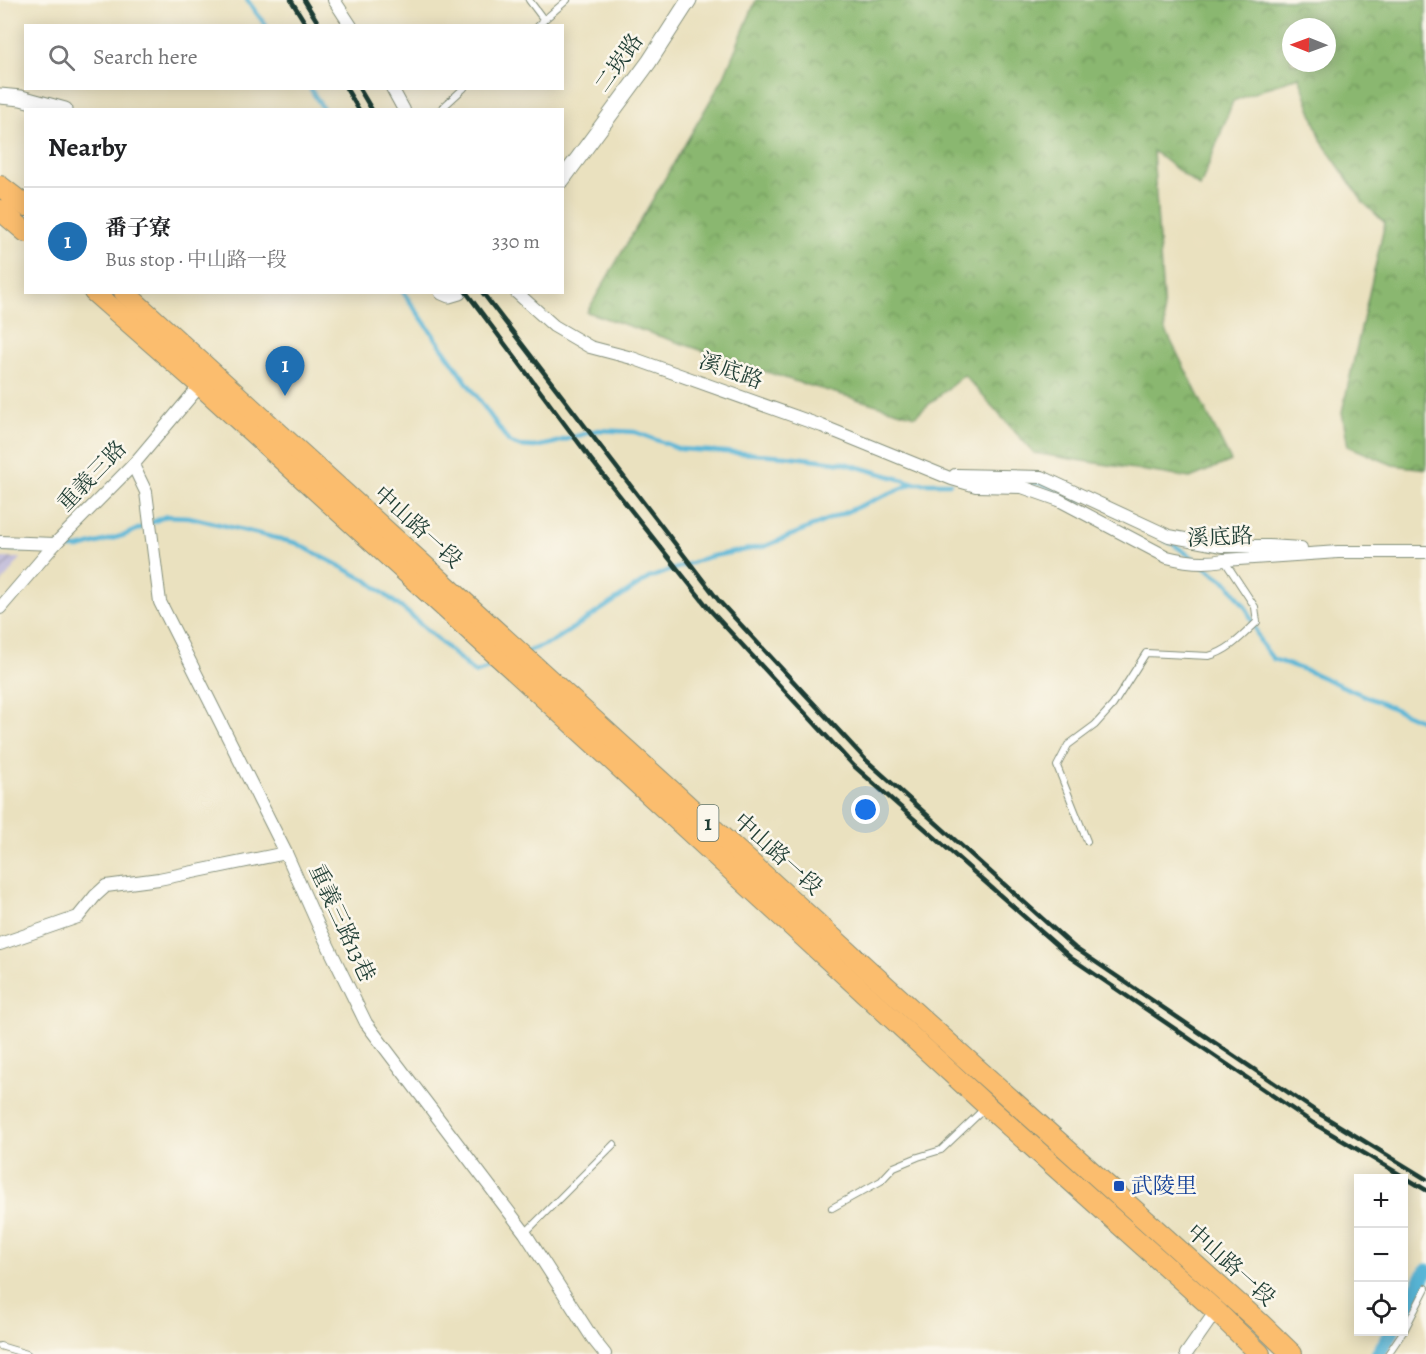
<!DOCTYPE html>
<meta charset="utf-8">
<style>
body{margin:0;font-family:Alegreya,"Noto Serif TC",serif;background:#f2f2f2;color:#202124}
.controls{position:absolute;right:18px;bottom:18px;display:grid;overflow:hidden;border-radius:0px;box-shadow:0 3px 15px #0003}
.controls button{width:54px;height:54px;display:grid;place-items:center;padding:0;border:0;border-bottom:2px solid #e0e0e0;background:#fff;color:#202124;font:30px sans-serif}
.compass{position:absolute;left:1282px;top:18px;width:54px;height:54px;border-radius:50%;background:#fff;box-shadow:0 3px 15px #0003;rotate:271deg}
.you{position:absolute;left:866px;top:810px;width:21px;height:21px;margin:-15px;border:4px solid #fff;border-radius:50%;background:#1a73e8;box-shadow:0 0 0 9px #1a73e833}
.badge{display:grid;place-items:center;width:39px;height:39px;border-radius:50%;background:#1f6fb2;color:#fff;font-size:20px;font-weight:700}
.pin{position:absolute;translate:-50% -50px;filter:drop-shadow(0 2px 3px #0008)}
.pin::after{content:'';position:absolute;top:32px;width:21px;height:18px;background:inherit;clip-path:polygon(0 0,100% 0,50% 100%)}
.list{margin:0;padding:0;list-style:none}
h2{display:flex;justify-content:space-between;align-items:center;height:78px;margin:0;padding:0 24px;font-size:26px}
h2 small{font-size:20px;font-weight:400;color:#757577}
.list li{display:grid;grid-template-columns:39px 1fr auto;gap:18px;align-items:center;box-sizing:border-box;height:108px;padding:0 24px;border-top:2px solid #e0e0e0}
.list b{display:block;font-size:22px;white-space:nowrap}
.list p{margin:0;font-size:20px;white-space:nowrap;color:#757577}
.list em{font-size:20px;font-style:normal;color:#757577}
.icon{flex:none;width:33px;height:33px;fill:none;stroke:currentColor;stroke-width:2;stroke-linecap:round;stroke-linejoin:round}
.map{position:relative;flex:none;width:1426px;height:1354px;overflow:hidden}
.search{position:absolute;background:#fff;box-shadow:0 3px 15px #0003;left:24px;top:24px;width:540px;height:66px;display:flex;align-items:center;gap:15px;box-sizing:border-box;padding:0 21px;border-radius:0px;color:#757577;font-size:22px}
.panel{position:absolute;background:#fff;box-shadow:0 3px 15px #0003;left:24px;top:108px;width:540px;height:186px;border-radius:0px}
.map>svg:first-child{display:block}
.industrial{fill:url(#industrial-furrows)}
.forest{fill:url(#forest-crowns);stroke:#547a52;stroke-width:1.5;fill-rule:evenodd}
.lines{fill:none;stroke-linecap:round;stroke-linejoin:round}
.stream{stroke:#59b6d7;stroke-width:4.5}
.canal{stroke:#59b6d7;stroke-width:15}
.service-casing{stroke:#848f7a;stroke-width:8}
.minor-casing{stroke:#848f7a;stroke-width:14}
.tertiary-casing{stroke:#848f7a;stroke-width:17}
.primary-casing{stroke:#848f7a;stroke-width:22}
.service{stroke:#fff;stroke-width:6}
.minor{stroke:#fff;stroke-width:12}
.tertiary{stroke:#fff;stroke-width:15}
.primary{stroke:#fbbd6e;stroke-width:20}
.rail{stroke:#1f3d34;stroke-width:4.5}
.transit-dot{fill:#1a4fb4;stroke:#fbf7ec;stroke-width:2}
.labels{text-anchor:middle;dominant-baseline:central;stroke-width:5;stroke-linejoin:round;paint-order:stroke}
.shield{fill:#fbf7ec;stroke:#61756b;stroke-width:1.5}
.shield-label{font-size:21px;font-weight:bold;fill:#1f3d34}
.street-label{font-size:22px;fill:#1f3d34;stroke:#fbf7ec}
.transit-label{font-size:22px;fill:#164399;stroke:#fbf7ec;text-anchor:start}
</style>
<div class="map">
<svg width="1426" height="1354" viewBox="0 0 1426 1354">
<defs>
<pattern id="industrial-furrows" width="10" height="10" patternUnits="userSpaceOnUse" patternTransform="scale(1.5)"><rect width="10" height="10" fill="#c5c0da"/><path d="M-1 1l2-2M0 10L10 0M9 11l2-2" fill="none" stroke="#9f9db2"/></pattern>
<pattern id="forest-crowns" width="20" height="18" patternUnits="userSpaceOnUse" patternTransform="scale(1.5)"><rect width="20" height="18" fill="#8ab76f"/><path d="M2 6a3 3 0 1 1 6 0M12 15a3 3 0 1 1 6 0" fill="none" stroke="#70965c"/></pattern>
</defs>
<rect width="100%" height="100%" fill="#fbf7ec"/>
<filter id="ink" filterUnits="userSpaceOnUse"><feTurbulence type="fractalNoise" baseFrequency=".0167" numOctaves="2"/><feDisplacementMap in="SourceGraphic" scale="12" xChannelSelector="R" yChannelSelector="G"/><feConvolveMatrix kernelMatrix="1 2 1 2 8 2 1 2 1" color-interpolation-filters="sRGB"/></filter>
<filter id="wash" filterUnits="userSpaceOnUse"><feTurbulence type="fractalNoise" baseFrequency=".008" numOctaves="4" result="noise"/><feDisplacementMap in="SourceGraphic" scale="24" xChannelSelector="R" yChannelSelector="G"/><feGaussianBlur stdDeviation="1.35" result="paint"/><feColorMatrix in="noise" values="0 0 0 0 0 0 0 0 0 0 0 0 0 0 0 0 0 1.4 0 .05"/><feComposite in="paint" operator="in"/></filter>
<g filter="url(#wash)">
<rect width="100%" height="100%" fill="#eae1bf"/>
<polygon class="industrial" points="0,558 21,558 0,585"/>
<path class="forest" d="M 756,0 L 1426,0 L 1426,469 L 1393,465 L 1348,446 L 1342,412 L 1385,223 L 1363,202 L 1322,142 L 1299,76 L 1233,101 L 1200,187 L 1153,151 L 1165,329 L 1231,461 L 1190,478 L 1034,453 L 964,375 L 915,416 L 794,381 L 587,312 L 723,79 ZM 1291,27 L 1327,27 L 1327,63 L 1291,63 Z"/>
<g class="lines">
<g class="stream">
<polyline points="247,0 266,26"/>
<polyline points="310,88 324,110"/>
<polyline points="403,292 509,442 519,446 534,447 550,444 598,430 635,432 680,449 786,456 844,463 914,483 950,483"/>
<polyline points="1024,483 1040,483 1081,502"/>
<polyline points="1165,540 1173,544 1193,558"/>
<polyline points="55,548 79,548 125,535 166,516 189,517 296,543 368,581 407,612 475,673 499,664"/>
<polyline points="0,549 26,549"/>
<polyline points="1202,565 1229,584 1248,611 1261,643 1273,659 1310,672 1420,720 1426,726"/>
<polyline points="526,652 552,642 649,578 708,557 766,546 914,483"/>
</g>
<g class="canal">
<polyline points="1404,1313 1426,1271"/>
<polyline points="1378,1354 1392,1332"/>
</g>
</g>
</g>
<g filter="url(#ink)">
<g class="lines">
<defs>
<g id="service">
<polyline points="529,0 544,20 538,26"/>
<polyline points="544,20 567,0"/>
<polyline points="440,110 464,88"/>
<path d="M 1087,841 L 1057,766 L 1068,745 L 1095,725 L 1113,705 L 1146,653 L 1209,656 C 1229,651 1243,635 1257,622 L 1255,607 L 1224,560"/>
<polyline points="832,1208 881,1181 894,1167 918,1157 941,1150 984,1109"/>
<polyline points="525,1233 614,1144"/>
<polyline points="1404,1331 1426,1288"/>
<polyline points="0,1346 27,1354"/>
<polyline points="1388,1354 1403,1332"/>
</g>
<g id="minor">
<polyline points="334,0 351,26"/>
<polyline points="392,88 404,110"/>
<path d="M 516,292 L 554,326 L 590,347 L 632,358 L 822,426 L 952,479 L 976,486 L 1022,487 L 1059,500 L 1167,557 C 1186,562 1204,564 1224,560 L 1338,552 L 1426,552"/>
<polyline points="133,465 146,492 160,602 286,853 319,927 366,1023 525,1233 593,1339 605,1354"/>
<polyline points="955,475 1042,477 1169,536 1222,546 1269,546 1301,548"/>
<polyline points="0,542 55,544"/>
<polyline points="0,608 55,544 133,465 203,382"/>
<polyline points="0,944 78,917 95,896 106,886 159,879 286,853"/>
<polyline points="1186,1354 1216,1311"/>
</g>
<g id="tertiary">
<polyline points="0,96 21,98 65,110"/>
<polyline points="562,180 649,62 689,0"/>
<polyline points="442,292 449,295 459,292"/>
</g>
<g id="primary">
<polyline points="0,186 26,206"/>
<polyline points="0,210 26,232"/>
<polyline points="94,292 200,385 601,750 987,1106 1216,1311 1260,1354"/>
<polyline points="124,292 943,1038 1260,1323 1292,1354"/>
</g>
</defs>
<use href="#service" class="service-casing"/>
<use href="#minor" class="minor-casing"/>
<use href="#tertiary" class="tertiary-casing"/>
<use href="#primary" class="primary-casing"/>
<use href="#service" class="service"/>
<use href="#minor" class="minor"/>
<use href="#tertiary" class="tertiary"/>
<use href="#primary" class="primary"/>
<g class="rail">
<polyline points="291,0 307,26"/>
<polyline points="304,0 320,26"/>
<polyline points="346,88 359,110"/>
<polyline points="359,88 372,110"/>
<polyline points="466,292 593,462 710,610 854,766 1071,958 1313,1123 1426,1190"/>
<polyline points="482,292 719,601 866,760 1075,948 1320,1114 1426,1179"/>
</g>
</g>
</g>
<rect class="transit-dot" x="1113" y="1180" width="12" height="12" rx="3"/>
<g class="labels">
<rect class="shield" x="697.5" y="805" width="21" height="36" rx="4.5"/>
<g class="shield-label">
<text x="708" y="823">1</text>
</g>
<g class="street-label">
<text transform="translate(619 63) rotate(-55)">二崁路</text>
<text transform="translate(731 371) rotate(20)">溪底路</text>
<text transform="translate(92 476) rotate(-46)">重義三路</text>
<text transform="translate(418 527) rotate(42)">中山路一段</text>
<text transform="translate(1220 537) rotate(-2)">溪底路</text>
<text transform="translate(778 854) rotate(42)">中山路一段</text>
<text transform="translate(342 923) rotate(65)">重義三路13巷</text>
<text transform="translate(1231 1265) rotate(42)">中山路一段</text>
</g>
<g class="transit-label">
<text x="1131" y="1186">武陵里</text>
</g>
</g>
</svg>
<div class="controls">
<button>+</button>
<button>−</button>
<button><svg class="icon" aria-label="locate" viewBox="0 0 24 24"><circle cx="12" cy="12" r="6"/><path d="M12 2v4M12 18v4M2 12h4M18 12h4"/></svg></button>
</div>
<svg class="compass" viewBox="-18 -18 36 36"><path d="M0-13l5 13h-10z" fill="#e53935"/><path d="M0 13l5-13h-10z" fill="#757577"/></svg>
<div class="you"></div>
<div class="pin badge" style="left:285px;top:396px">1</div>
<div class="search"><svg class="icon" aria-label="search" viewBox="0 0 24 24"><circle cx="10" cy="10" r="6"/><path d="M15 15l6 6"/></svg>Search here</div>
<section class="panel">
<h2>Nearby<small></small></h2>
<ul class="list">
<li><span class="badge">1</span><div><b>番子寮</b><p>Bus stop · 中山路一段</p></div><em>330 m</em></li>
</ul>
</section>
</div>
